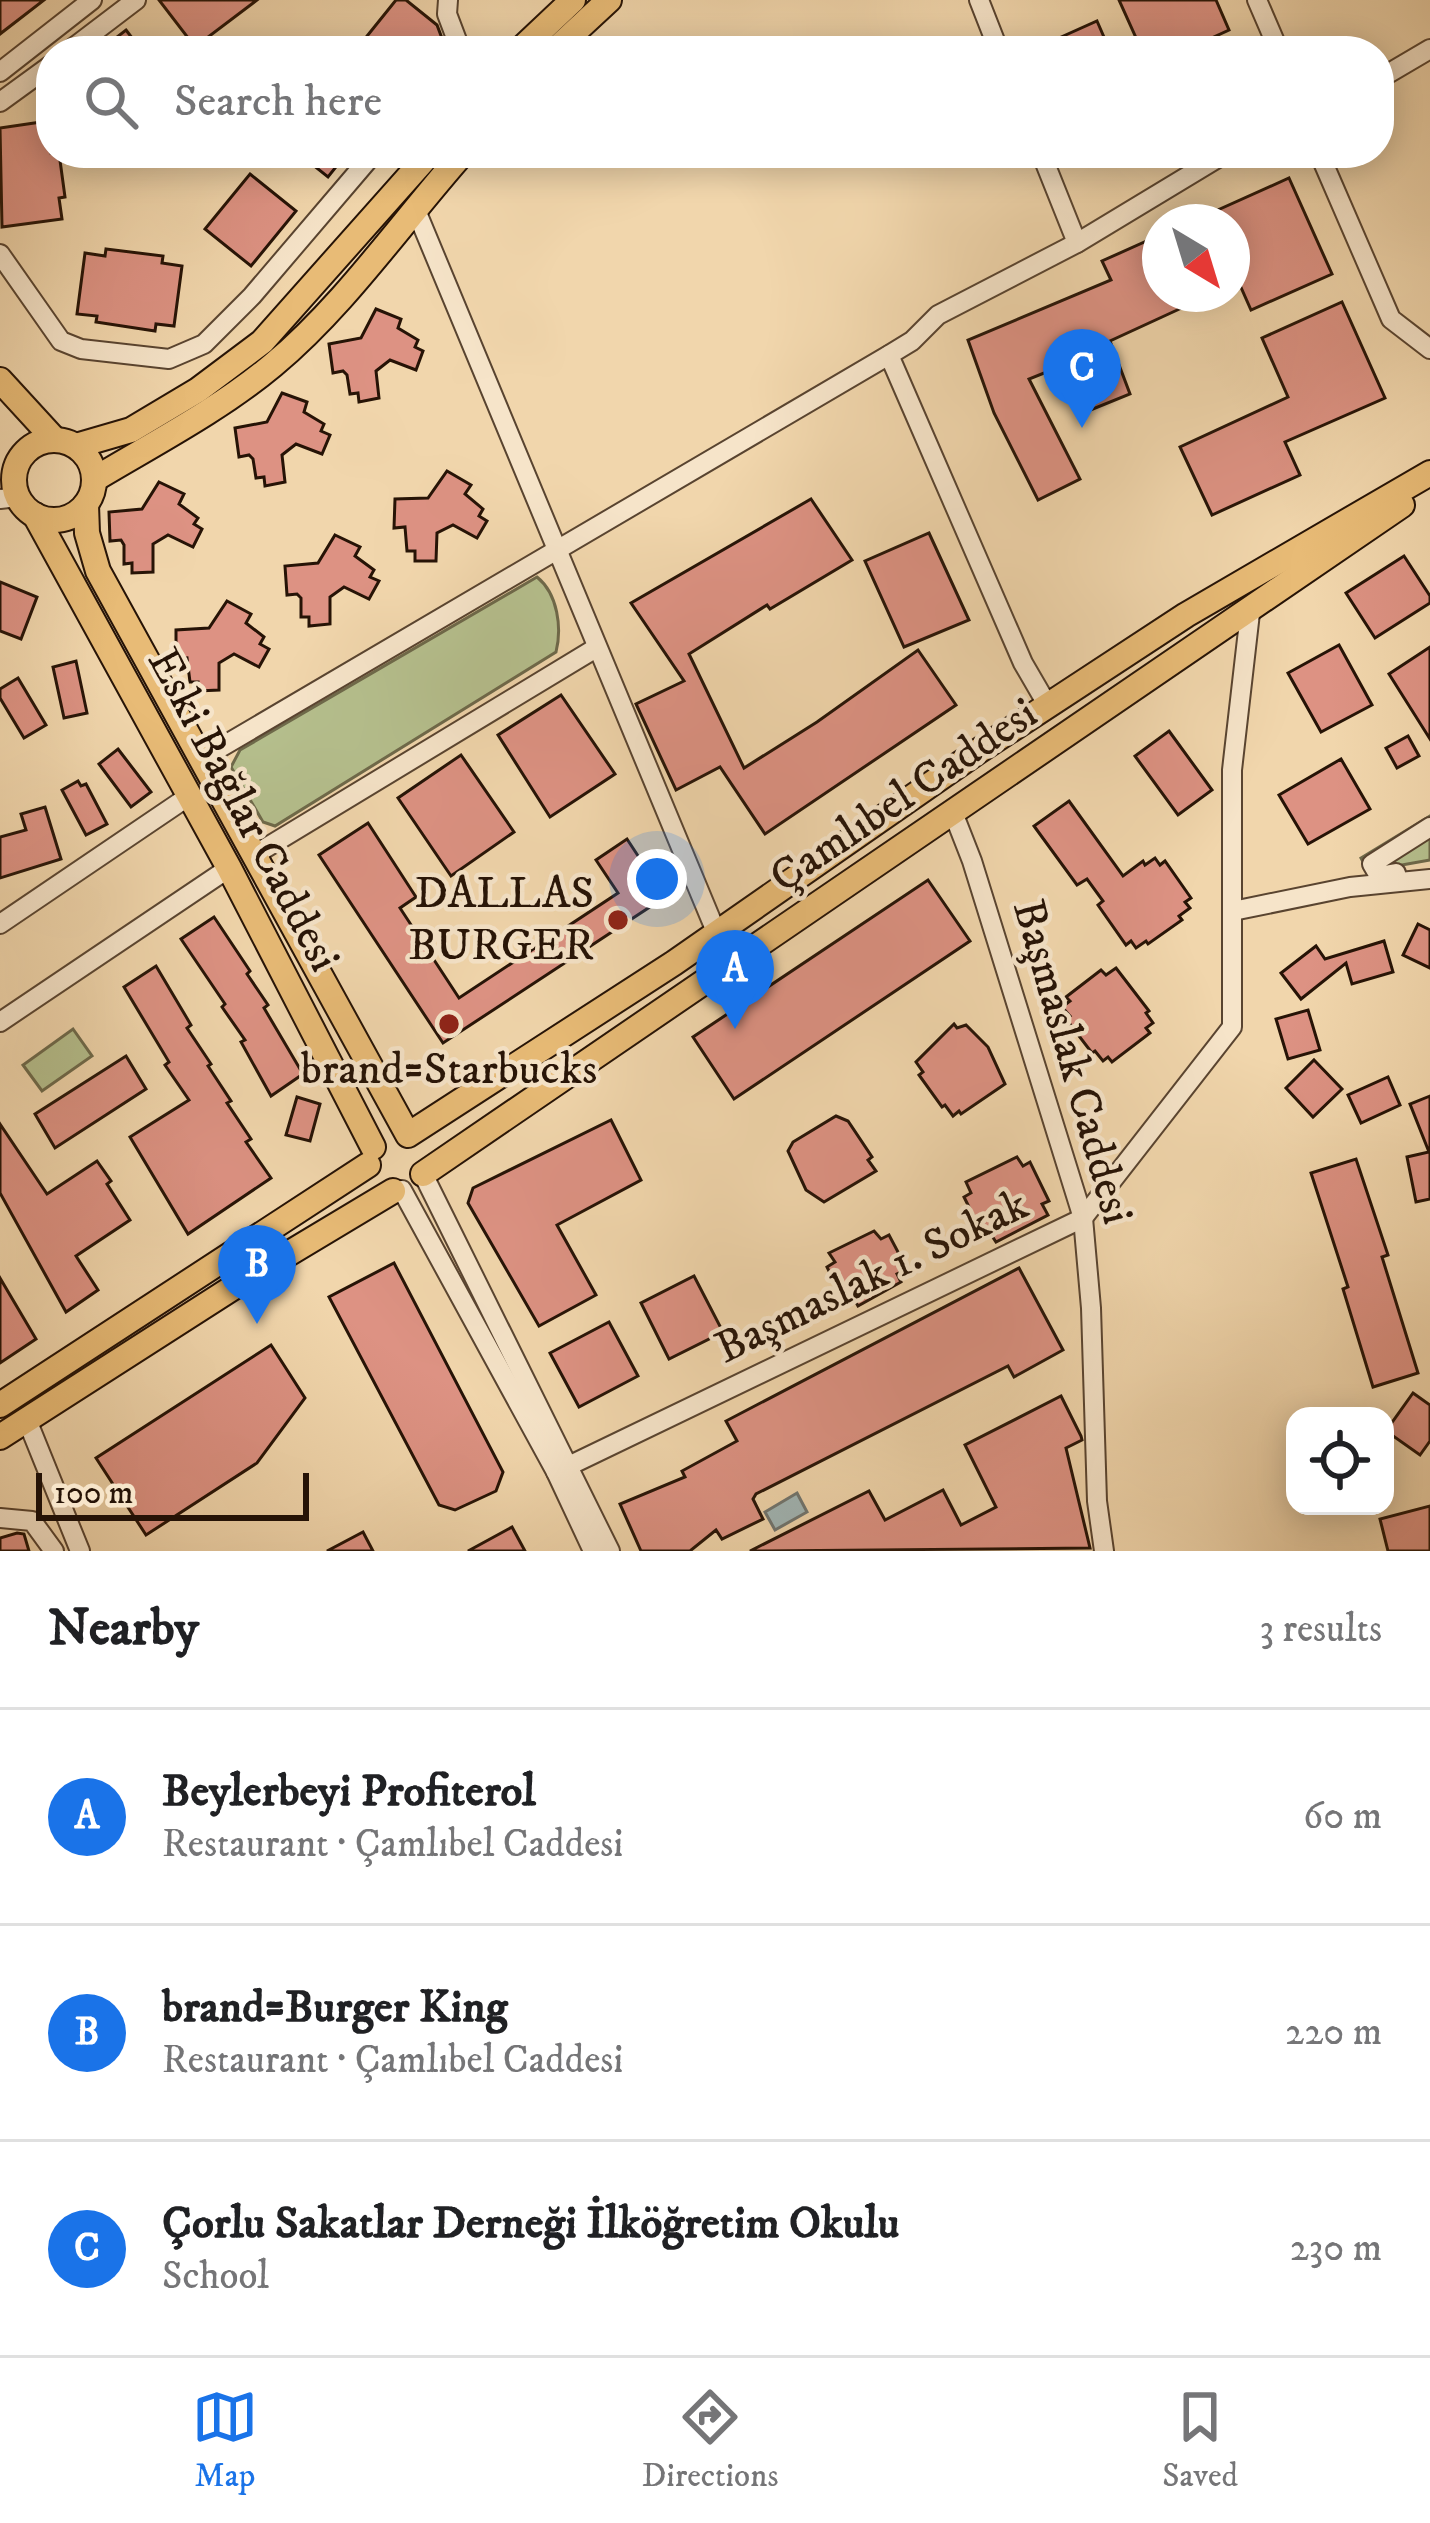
<!DOCTYPE html>
<meta charset="utf-8">
<style>
body{margin:0;font-family:"IM FELL DW Pica",serif;background:#f2f2f2;color:#202124}
.controls{position:absolute;right:36px;bottom:36px;display:grid;overflow:hidden;border-radius:24px;box-shadow:0 6px 30px #0003}
.controls button{width:108px;height:108px;display:grid;place-items:center;padding:0;border:0;border-bottom:3px solid #e0e0e0;background:#fff;color:#202124;font:60px sans-serif}
.compass{position:absolute;left:1142px;top:204px;width:108px;height:108px;border-radius:50%;background:#fff;box-shadow:0 6px 30px #0003;rotate:142deg}
.scale{position:absolute;left:36px;bottom:30px;width:273px;box-sizing:border-box;padding-left:12px;border:6px solid #261306;border-top:0;font-size:33px;line-height:42px;white-space:nowrap;color:#261306;-webkit-text-stroke:9px #f6e4c9;paint-order:stroke}
.you{position:absolute;left:657px;top:879px;width:42px;height:42px;margin:-30px;border:9px solid #fff;border-radius:50%;background:#1a73e8;box-shadow:0 0 0 18px #1a73e833}
.badge{display:grid;place-items:center;width:78px;height:78px;border-radius:50%;background:#1a73e8;color:#fff;font-size:39px;font-weight:700}
.pin{position:absolute;translate:-50% -99px;filter:drop-shadow(0 3px 6px #0008)}
.pin::after{content:'';position:absolute;top:63px;width:42px;height:36px;background:inherit;clip-path:polygon(0 0,100% 0,50% 100%)}
.list{margin:0;padding:0;list-style:none}
h2{display:flex;justify-content:space-between;align-items:center;height:156px;margin:0;padding:0 48px;font-size:51px}
h2 small{font-size:39px;font-weight:400;color:#757577}
.list li{display:grid;grid-template-columns:78px 1fr auto;gap:36px;align-items:center;box-sizing:border-box;height:216px;padding:0 48px;border-top:3px solid #e0e0e0}
.list b{display:block;font-size:45px;white-space:nowrap}
.list p{margin:0;font-size:39px;white-space:nowrap;color:#757577}
.list em{font-size:39px;font-style:normal;color:#757577}
.icon{flex:none;width:66px;height:66px;fill:none;stroke:currentColor;stroke-width:2;stroke-linecap:round;stroke-linejoin:round}
.map{position:relative;flex:none;width:1430px;height:1551px;overflow:hidden}
.search{position:absolute;background:#fff;box-shadow:0 6px 30px #0003;left:36px;right:36px;top:36px;height:132px;display:flex;align-items:center;gap:30px;box-sizing:border-box;padding:0 42px;border-radius:48px;color:#757577;font-size:45px}
.sheet{height:804px;background:#fff}
nav{display:flex;justify-content:space-around;align-items:center;box-sizing:border-box;height:168px;border-top:3px solid #e0e0e0;background:#fff;font-size:33px;color:#757577}
nav a{display:grid;justify-items:center;gap:6px}
nav .on{color:#1a73e8}
.map>svg:first-child{display:block}
.green{fill:#b5bf8d;stroke:#6e694a;stroke-width:3}
.water{fill:#a1b6b6;stroke:#707570;stroke-width:3}
.building{fill:#dd9283;stroke:#261306;stroke-width:3}
.lines{fill:none;stroke-linecap:round;stroke-linejoin:round}
.minor-casing{stroke:#594430;stroke-width:22}
.major-casing{stroke:#261306;stroke-width:28}
.minor{stroke:#f6e4c9;stroke-width:18}
.major{stroke:#e8bb76;stroke-width:24}
.poi-dot{fill:#8f2418;stroke:#f6e4c9;stroke-width:4.5}
.labels{text-anchor:middle;dominant-baseline:central;stroke-width:9;stroke-linejoin:round;paint-order:stroke}
.street-label{font-size:45px;fill:#261306;stroke:#f6e4c9}
.poi-label{font-size:45px;fill:#261306;stroke:#f6e4c9;text-anchor:end}
</style>
<div class="map">
<svg width="1430" height="1551" viewBox="0 0 1430 1551">
<rect width="100%" height="100%" fill="#f1d6ac"/>
<filter id="stains"><feTurbulence type="fractalNoise" baseFrequency=".00167" numOctaves="4"/><feColorMatrix values="0 0 0 0 .2 0 0 0 0 .09 0 0 0 0 .02 0 0 0 .5 -.17"/></filter>
<radialGradient id="worn" r=".72"><stop offset=".6" stop-color="#630" stop-opacity="0"/><stop offset="1" stop-color="#630" stop-opacity=".3"/></radialGradient>
<g class="green">
<path d="M 537,577 C 558,594 562,628 556,652 L 275,826 L 263,822 L 231,767 L 240,750 Z"/>
<polygon points="1430,816 1430,860 1368,871 1361,858"/>
<polygon points="73,1029 92,1056 42,1091 23,1065"/>
</g>
<polygon class="water" points="797,1493 807,1512 775,1530 765,1512"/>
<g class="building">
<polygon points="0,0 44,0 0,34"/>
<polygon points="159,0 257,0 195,47"/>
<polygon points="396,0 406,0 437,25 443,41 434,51 355,51"/>
<polygon points="1119,0 1216,0 1229,30 1183,51 1142,51"/>
<polygon points="1097,21 1110,51 1030,51"/>
<polygon points="126,30 142,51 99,51"/>
<polygon points="48,121 51,153 59,153 65,197 59,198 62,219 2,227 0,128"/>
<polygon points="298,153 347,153 328,177"/>
<polygon points="250,174 296,211 251,266 205,229"/>
<polygon points="1289,178 1332,274 1251,310 1232,267 1232,222 1191,222"/>
<polygon points="1160,235 1160,294 1212,294 1110,341 1130,394 1088,411 1069,363 1029,379 1080,479 1038,500 994,413 968,340 1111,280 1102,261"/>
<polygon points="106,249 163,256 162,263 182,266 174,326 156,324 155,331 96,322 97,316 77,314 85,253 105,256"/>
<polygon points="1342,302 1385,398 1285,442 1300,475 1212,515 1180,447 1288,397 1262,338"/>
<polygon points="376,309 401,319 398,328 418,340 415,347 423,351 416,370 390,360 376,371 379,398 359,402 358,393 350,394 347,375 343,371 333,373 329,344 361,338"/>
<polygon points="282,393 307,402 304,412 324,424 321,431 330,435 322,454 296,444 282,455 285,482 265,486 264,477 256,478 253,459 249,455 239,457 235,428 267,422"/>
<polygon points="447,471 471,485 465,494 483,509 479,516 487,521 477,538 453,525 437,533 436,561 415,561 415,551 407,551 405,527 394,528 395,499 428,498"/>
<polygon points="159,482 184,494 179,504 198,518 194,524 202,529 193,547 168,535 153,544 153,572 132,573 132,563 124,564 124,545 121,540 110,541 109,512 142,509"/>
<polygon points="811,499 852,560 770,609 767,605 689,654 744,768 817,722 918,650 956,705 765,834 720,767 676,790 636,704 684,681 631,603"/>
<polygon points="929,533 969,620 904,647 865,561"/>
<polygon points="335,535 360,547 355,556 374,570 370,577 379,581 369,599 344,587 330,597 330,624 309,626 309,617 301,617 301,598 297,594 287,595 285,566 318,563"/>
<polygon points="1404,556 1430,596 1430,603 1375,638 1346,593"/>
<polygon points="0,582 37,597 21,639 0,631"/>
<polygon points="227,601 251,614 246,623 264,637 260,644 269,649 259,667 234,654 219,663 219,690 198,691 198,682 190,682 187,658 176,659 176,630 209,628"/>
<polygon points="1339,645 1372,705 1321,732 1288,673"/>
<polygon points="1430,647 1430,739 1389,674"/>
<polygon points="76,661 87,713 64,718 53,667"/>
<polygon points="18,678 46,725 24,738 0,698 0,689"/>
<polygon points="561,695 615,774 550,817 498,735"/>
<polygon points="1169,731 1212,790 1178,815 1135,756"/>
<polygon points="1408,736 1419,756 1397,768 1386,748"/>
<polygon points="118,749 151,792 131,807 99,764"/>
<polygon points="461,755 514,832 451,876 398,798"/>
<polygon points="1341,759 1370,809 1308,844 1279,795"/>
<polygon points="78,781 81,786 86,784 107,824 86,835 62,790"/>
<polygon points="1069,801 1123,876 1143,861 1145,865 1155,858 1160,865 1165,861 1191,898 1185,902 1190,908 1179,916 1182,920 1148,944 1146,941 1136,948 1131,941 1126,945 1098,905 1103,901 1087,879 1077,885 1034,826"/>
<polygon points="45,807 61,859 0,878 0,837 26,830 21,814"/>
<polygon points="368,823 416,897 400,908 459,998 618,893 596,860 627,839 665,897 443,1043 319,855"/>
<polygon points="928,880 970,941 734,1099 693,1037"/>
<polygon points="214,917 250,971 247,974 268,1005 264,1008 303,1074 271,1096 241,1042 245,1040 222,1007 225,1004 181,939"/>
<polygon points="1418,924 1430,930 1430,968 1403,955"/>
<polygon points="1384,941 1393,972 1352,984 1346,963 1301,999 1281,973 1316,946 1325,959"/>
<polygon points="156,966 191,1025 187,1028 211,1064 208,1066 231,1101 227,1103 251,1139 246,1142 271,1178 188,1234 130,1137 189,1100 165,1065 169,1062 124,987"/>
<polygon points="1116,968 1149,1011 1146,1013 1153,1023 1146,1028 1150,1033 1112,1062 1108,1057 1103,1061 1095,1051 1092,1053 1066,1019 1070,1016 1062,1007 1070,1001 1066,997 1101,970 1106,975"/>
<polygon points="1308,1010 1320,1050 1288,1059 1276,1019"/>
<polygon points="954,1024 957,1028 966,1025 988,1047 1005,1084 961,1114 959,1111 953,1116 945,1105 942,1107 919,1075 923,1072 916,1062"/>
<polygon points="126,1056 146,1089 55,1148 35,1114"/>
<polygon points="1314,1060 1342,1089 1313,1117 1286,1088"/>
<polygon points="1388,1077 1400,1105 1361,1123 1348,1095"/>
<polygon points="1430,1096 1430,1199 1416,1202 1407,1157 1429,1152 1410,1104"/>
<polygon points="297,1097 320,1104 310,1141 286,1135"/>
<polygon points="836,1116 848,1121 872,1157 868,1160 876,1171 824,1202 806,1190 788,1151 793,1142"/>
<polygon points="611,1120 641,1180 557,1225 596,1295 539,1326 468,1203 473,1188"/>
<polygon points="0,1124 47,1194 97,1161 111,1181 107,1184 130,1220 76,1256 98,1290 66,1312 0,1193"/>
<polygon points="1017,1157 1023,1166 1030,1162 1049,1201 1042,1204 1048,1215 996,1242 988,1230 982,1233 964,1197 971,1193 966,1182"/>
<polygon points="1356,1159 1388,1255 1382,1257 1418,1373 1373,1387 1343,1289 1348,1287 1311,1173"/>
<polygon points="874,1231 881,1239 889,1235 907,1269 897,1274 901,1282 858,1306 853,1297 844,1302 827,1267 835,1262 829,1253"/>
<polygon points="394,1263 503,1472 496,1491 455,1510 439,1505 329,1297"/>
<polygon points="1019,1268 1063,1350 1014,1377 1008,1366 756,1494 753,1499 763,1519 722,1539 716,1530 690,1551 641,1551 620,1504 685,1477 682,1471 737,1441 726,1421"/>
<polygon points="694,1276 723,1332 669,1359 641,1303"/>
<polygon points="0,1278 36,1339 0,1363"/>
<polygon points="609,1322 638,1376 579,1407 550,1353"/>
<polygon points="271,1345 305,1398 257,1463 146,1535 96,1458"/>
<polygon points="1413,1393 1430,1405 1430,1441 1420,1455 1386,1431"/>
<polygon points="1061,1396 1081,1436 1082,1440 1066,1448 1090,1548 750,1551 869,1491 885,1520 943,1490 961,1525 996,1507 965,1445"/>
<polygon points="1430,1506 1430,1551 1388,1551 1380,1519"/>
<polygon points="512,1527 525,1551 468,1551"/>
<polygon points="363,1532 373,1551 327,1551"/>
<polygon points="17,1533 24,1534 29,1551 0,1551 0,1538"/>
</g>
<g class="lines">
<defs>
<g id="minor">
<polyline points="448,0 447,14 461,51"/>
<polyline points="979,0 999,51"/>
<polyline points="1257,0 1279,51"/>
<polyline points="69,51 136,0"/>
<polyline points="0,72 92,0"/>
<polyline points="1379,79 1430,49"/>
<polyline points="0,102 51,65"/>
<polyline points="1041,153 1077,243"/>
<polyline points="1319,153 1391,319 1430,349"/>
<polyline points="415,208 717,934"/>
<polyline points="0,254 61,341 81,349 169,359 204,344 252,296 374,153"/>
<polyline points="889,355 1023,663 1048,706"/>
<polyline points="0,499 18,497"/>
<polyline points="201,759 889,355 912,341 938,315 1077,243 1226,153"/>
<polyline points="954,815 972,861 1083,1218 1091,1308 1097,1501 1104,1551"/>
<polyline points="254,855 596,648"/>
<polyline points="1396,873 1379,876 1372,864 1430,827"/>
<polyline points="1233,911 1350,887 1430,879"/>
<polyline points="0,924 189,796"/>
<polyline points="0,1022 229,868"/>
<polyline points="423,1174 610,1551"/>
<polyline points="402,1190 556,1472 593,1551"/>
<polyline points="27,1420 80,1551"/>
<polyline points="556,1472 1083,1218 1232,1027 1232,770 1250,613"/>
<polyline points="0,1518 32,1521 54,1551"/>
</g>
<g id="major">
<polyline points="519,51 573,0"/>
<polyline points="554,51 609,0"/>
<polyline points="0,380 55,440"/>
<circle cx="54" cy="480" r="40"/>
<polyline points="76,446 131,430 198,390 262,342 430,153"/>
<path d="M 95,479 C 155,443 219,410 273,365 C 344,306 401,223 463,153"/>
<polyline points="86,505 87,533 98,571 408,1135 674,963 980,750 1186,615 1430,473"/>
<polyline points="35,515 229,868 373,1147"/>
<polyline points="423,1174 1402,505"/>
<polyline points="0,1405 368,1165"/>
<polyline points="0,1437 248,1278 393,1191"/>
</g>
</defs>
<use href="#minor" class="minor-casing"/>
<use href="#major" class="major-casing"/>
<use href="#minor" class="minor"/>
<use href="#major" class="major"/>
</g>
<g class="poi-dot">
<circle cx="618" cy="920" r="12"/>
<circle cx="449" cy="1024" r="12"/>
</g>
<g class="labels">
<g class="street-label">
<text transform="translate(904 796) rotate(-34)">Çamlıbel Caddesi</text>
<text transform="translate(243 810) rotate(62)">Eski Bağlar Caddesi</text>
<text transform="translate(1072 1062) rotate(74)">Başmaslak Caddesi</text>
<text transform="translate(872 1277) rotate(-26)">Başmaslak 1. Sokak</text>
</g>
<g class="poi-label">
<text x="594" y="894">DALLAS<tspan x="594" dy="52">BURGER</tspan></text>
<text x="449" y="1070" text-anchor="middle">brand=Starbucks</text>
</g>
</g>
<rect width="100%" height="100%" filter="url(#stains)"/>
<rect width="100%" height="100%" fill="url(#worn)"/>
</svg>
<div class="controls">
<button><svg class="icon" aria-label="locate" viewBox="0 0 24 24"><circle cx="12" cy="12" r="6"/><path d="M12 2v4M12 18v4M2 12h4M18 12h4"/></svg></button>
</div>
<svg class="compass" viewBox="-18 -18 36 36"><path d="M0-13l5 13h-10z" fill="#e53935"/><path d="M0 13l5-13h-10z" fill="#757577"/></svg>
<div class="scale">100 m</div>
<div class="you"></div>
<div class="pin badge" style="left:735px;top:1029px">A</div>
<div class="pin badge" style="left:257px;top:1324px">B</div>
<div class="pin badge" style="left:1082px;top:428px">C</div>
<div class="search"><svg class="icon" aria-label="search" viewBox="0 0 24 24"><circle cx="10" cy="10" r="6"/><path d="M15 15l6 6"/></svg>Search here</div>
</div>
<section class="sheet">
<h2>Nearby<small>3 results</small></h2>
<ul class="list">
<li><span class="badge">A</span><div><b>Beylerbeyi Profiterol</b><p>Restaurant · Çamlıbel Caddesi</p></div><em>60 m</em></li>
<li><span class="badge">B</span><div><b>brand=Burger King</b><p>Restaurant · Çamlıbel Caddesi</p></div><em>220 m</em></li>
<li><span class="badge">C</span><div><b>Çorlu Sakatlar Derneği İlköğretim Okulu</b><p>School</p></div><em>230 m</em></li>
</ul>
</section>
<nav>
<a class="on"><svg class="icon" aria-label="map" viewBox="0 0 24 24"><path d="M3 6l6-2 6 2 6-2v14l-6 2-6-2-6 2zM9 4v14M15 6v14"/></svg>Map</a>
<a><svg class="icon" aria-label="directions" viewBox="0 0 24 24"><path d="M12 3l9 9-9 9-9-9zM9 14v-3h6M13 9l2 2-2 2"/></svg>Directions</a>
<a><svg class="icon" aria-label="saved" viewBox="0 0 24 24"><path d="M7 4h10v16l-5-4-5 4z"/></svg>Saved</a>
</nav>
